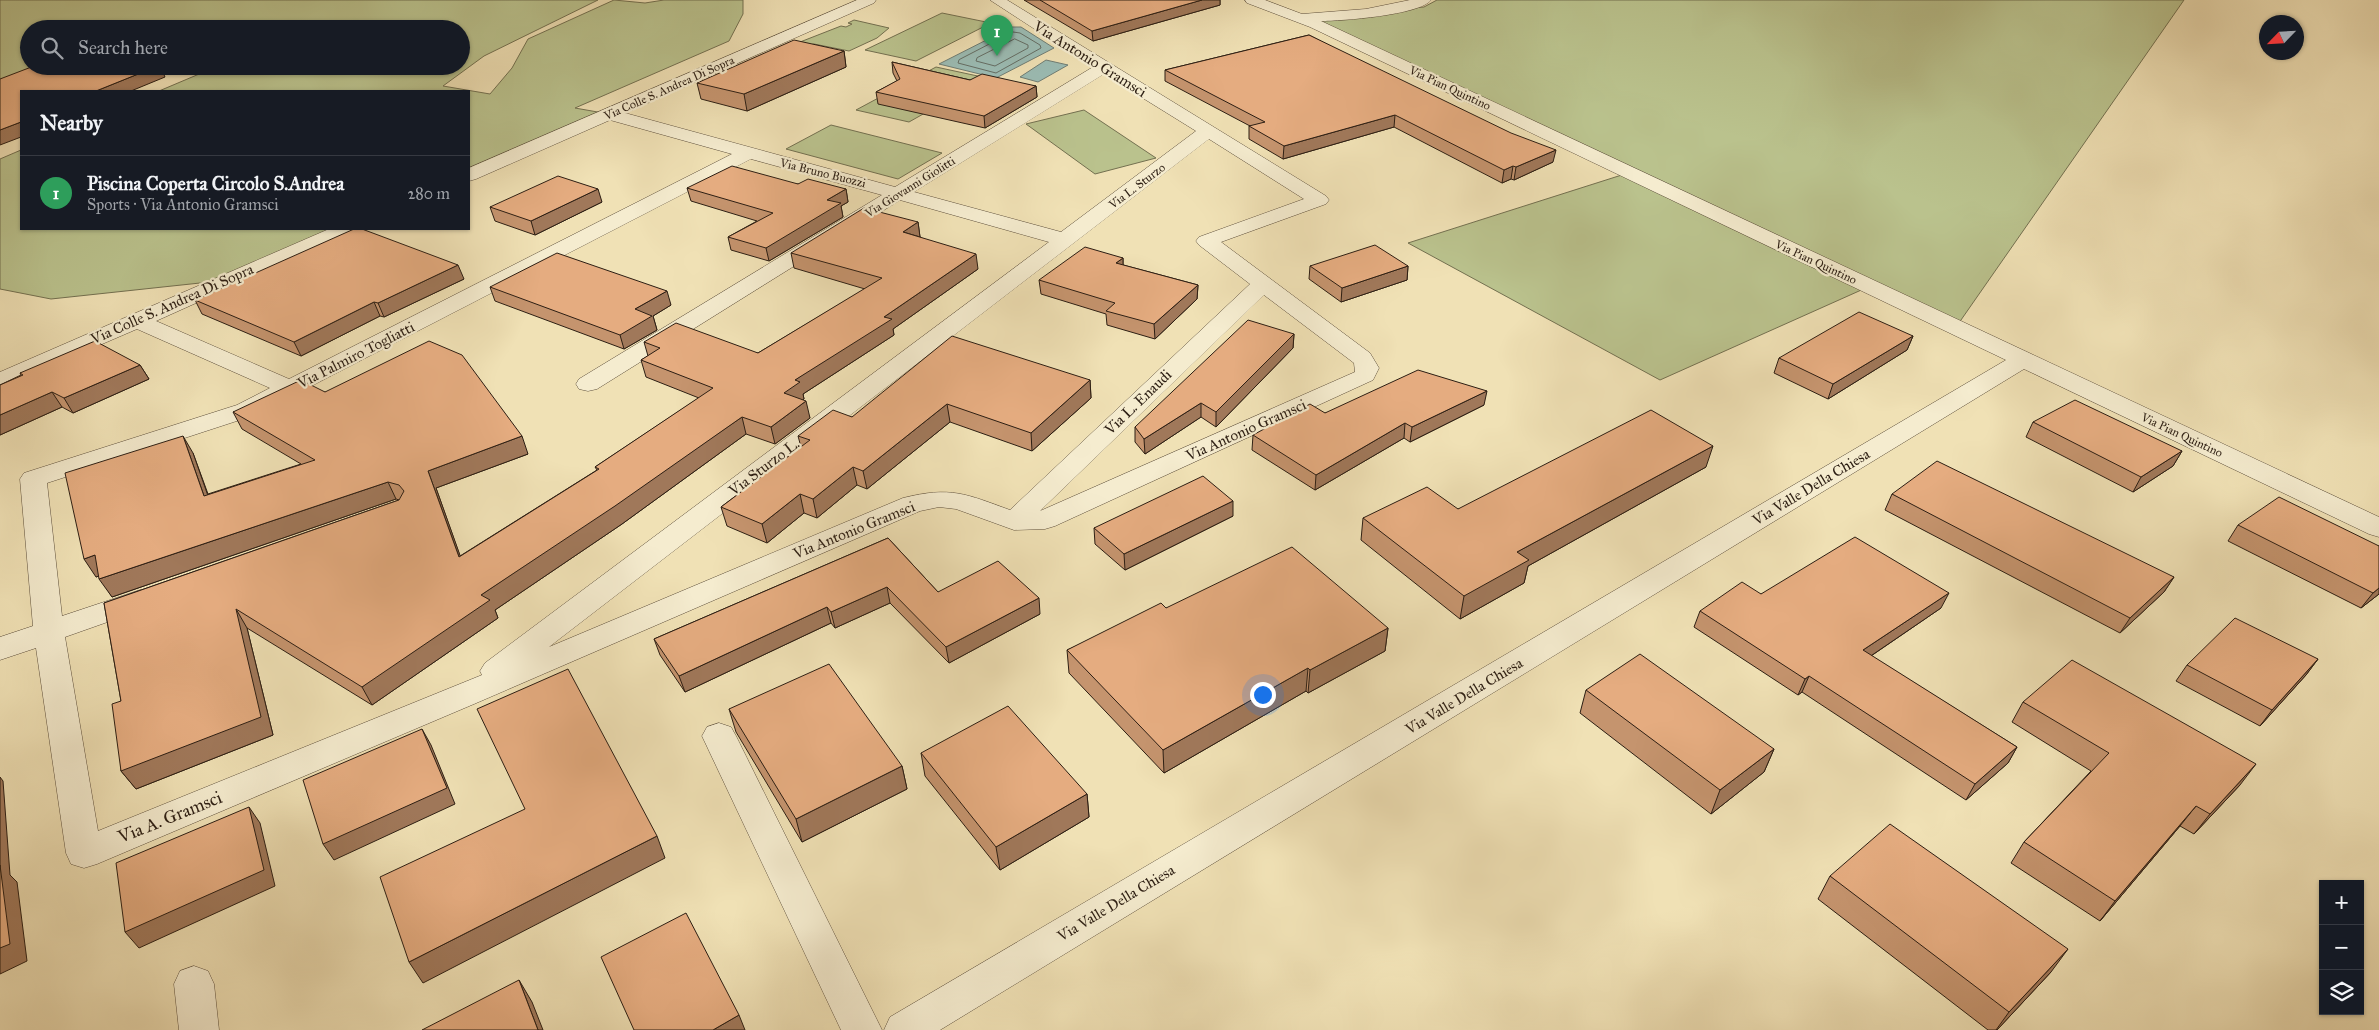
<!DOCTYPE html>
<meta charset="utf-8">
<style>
body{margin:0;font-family:"IM FELL Great Primer",serif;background:#20242c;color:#f1f3f6}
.controls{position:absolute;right:15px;bottom:15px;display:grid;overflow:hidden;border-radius:0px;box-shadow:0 1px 4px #0004}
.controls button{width:45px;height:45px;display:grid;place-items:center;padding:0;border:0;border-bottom:1px solid #363941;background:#171b24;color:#f1f3f6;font:25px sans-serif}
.compass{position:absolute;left:2259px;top:15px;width:45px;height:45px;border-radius:50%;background:#171b24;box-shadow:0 1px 4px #0004;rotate:245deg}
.you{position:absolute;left:1262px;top:694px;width:18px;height:18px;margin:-12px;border:4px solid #fff;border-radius:50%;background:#1a73e8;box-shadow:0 0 0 8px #1a73e833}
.badge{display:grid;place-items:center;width:32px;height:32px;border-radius:50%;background:#d93025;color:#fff;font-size:16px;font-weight:700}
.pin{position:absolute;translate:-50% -41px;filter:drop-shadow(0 1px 2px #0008)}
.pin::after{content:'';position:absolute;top:26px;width:18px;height:15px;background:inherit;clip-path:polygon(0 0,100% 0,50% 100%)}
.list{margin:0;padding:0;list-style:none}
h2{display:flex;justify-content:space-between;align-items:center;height:65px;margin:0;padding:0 20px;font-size:21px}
h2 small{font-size:16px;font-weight:400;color:#9ea1a6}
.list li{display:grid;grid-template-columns:32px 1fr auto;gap:15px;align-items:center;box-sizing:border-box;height:75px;padding:0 20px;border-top:1px solid #363941}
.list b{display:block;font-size:19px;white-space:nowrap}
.list p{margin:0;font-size:16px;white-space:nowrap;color:#9ea1a6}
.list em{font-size:16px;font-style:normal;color:#9ea1a6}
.icon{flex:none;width:28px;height:28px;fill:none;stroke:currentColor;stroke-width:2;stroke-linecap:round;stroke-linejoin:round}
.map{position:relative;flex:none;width:2379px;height:1030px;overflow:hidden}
.search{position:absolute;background:#171b24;box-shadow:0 1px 4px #0004;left:20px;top:20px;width:450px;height:55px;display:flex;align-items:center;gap:12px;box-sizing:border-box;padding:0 18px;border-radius:28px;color:#9ea1a6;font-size:19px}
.panel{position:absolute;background:#171b24;box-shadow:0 1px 4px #0004;left:20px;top:90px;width:450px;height:140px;border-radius:0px}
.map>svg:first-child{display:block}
.green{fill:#bac28d;stroke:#737050}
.water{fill:#9bbcb4;stroke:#6f7d74}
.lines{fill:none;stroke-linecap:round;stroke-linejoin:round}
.shore{stroke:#646d64;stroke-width:1}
.minor-casing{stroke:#5d4f3c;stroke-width:1}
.minor{fill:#f5eccf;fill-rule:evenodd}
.wall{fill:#c5946e;stroke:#2c1e13}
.shaded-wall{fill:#a0785a;stroke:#2c1e13}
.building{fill:#e5ac80;stroke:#2c1e13}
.labels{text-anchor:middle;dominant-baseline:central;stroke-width:4.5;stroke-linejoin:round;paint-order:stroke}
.far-street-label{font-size:12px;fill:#2c1e13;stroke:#f5eccf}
.street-label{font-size:15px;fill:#2c1e13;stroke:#f5eccf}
.near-street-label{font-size:18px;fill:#2c1e13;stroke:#f5eccf}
</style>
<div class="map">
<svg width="2379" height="1030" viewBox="0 0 2379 1030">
<rect width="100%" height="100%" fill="#f0e1b5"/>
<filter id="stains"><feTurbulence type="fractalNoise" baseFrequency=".004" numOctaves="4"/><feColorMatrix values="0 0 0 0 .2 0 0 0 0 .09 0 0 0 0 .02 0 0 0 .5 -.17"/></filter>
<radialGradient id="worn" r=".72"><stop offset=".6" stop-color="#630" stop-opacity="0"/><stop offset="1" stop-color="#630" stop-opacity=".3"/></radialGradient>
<g class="green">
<polygon points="0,0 598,0 484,56 443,86 490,94 512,68 528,39 614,0 645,3 664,0 743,0 743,14 729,41 575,108 609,114 469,175 469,91 159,91 211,69 190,66 461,66 461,29 29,29 29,66 38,66 0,80"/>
<polygon points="1437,0 2184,0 1954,330 1868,287 1660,380 1408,243 1628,173 1300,17 1424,7"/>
<polygon points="942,13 991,23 916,61 865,50"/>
<polygon points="854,20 889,28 877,38 849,51 814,44 777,51 841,26 846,27 852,24 848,23"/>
<polygon points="936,67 987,78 909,122 856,110"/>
<polygon points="1084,110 1156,158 1095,174 1026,124"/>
<polygon points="831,125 942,153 898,179 786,149"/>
<polygon points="21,150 21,229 345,229 228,280 51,299 0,289 0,159"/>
</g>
<g class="water">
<polygon points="1012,27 1021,27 1054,48 996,78 939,64"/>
<polygon points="1046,60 1068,65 1038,82 1020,77"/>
</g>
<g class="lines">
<g class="shore">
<polygon points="1013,32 1020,33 1040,45 1041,48 996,73 958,63 959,60"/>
<polygon points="1015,39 1028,45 1028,48 995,66 976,61 977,58"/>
</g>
<defs>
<g id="minor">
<path d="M 857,0 L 876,0 L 874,3 L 625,113 L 895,187 L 1093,67 L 990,0 L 1007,0 L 1326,196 L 1329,200 L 1326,204 L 1221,242 L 1370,353 L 1379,368 L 1373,380 L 1055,526 L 1045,529 L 1014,530 L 956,509 L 939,507 L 920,511 L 474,704 L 97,864 L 84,868 L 71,864 L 66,853 L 36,648 L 0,660 L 0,637 L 33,626 L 20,479 L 24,473 L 237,405 L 270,388 L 137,329 L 0,388 L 0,372 L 329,229 L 355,229 L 352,233 L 156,321 L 289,379 L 732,154 L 610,120 L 476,179 L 469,181 L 469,168 ZM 1104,74 L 1196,131 L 1061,232 L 914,192 ZM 1209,139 L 1304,199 L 1199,237 L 1196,241 L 1199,245 L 1250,284 L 1010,510 C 966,494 951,486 903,498 L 549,647 ZM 751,159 L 882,195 L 579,379 L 576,384 L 579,389 L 588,391 L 597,389 L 900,200 L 1049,242 L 485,663 L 480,671 L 482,675 L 98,831 L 65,637 L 150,607 L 155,600 L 150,593 L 140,590 L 62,616 L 47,483 L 255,415 ZM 1264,295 L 1354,363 L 1355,372 L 1040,511 Z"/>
<path d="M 1245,0 L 1265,0 L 1302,14 L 1366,9 L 1410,0 L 1431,0 C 1420,15 1341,21 1321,21 L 2379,517 L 2379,537 L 2369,534 L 2024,369 L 940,1030 L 884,1030 L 890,1017 L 2006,360 L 1310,27 L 1247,3 Z"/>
<polygon points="719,723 731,727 736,736 882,1030 841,1030 702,736 707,727"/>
<polygon points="194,966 208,971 214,984 219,1030 179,1030 174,984 180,971"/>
</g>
</defs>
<use href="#minor" class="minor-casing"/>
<use href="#minor" class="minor"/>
</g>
<g class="wall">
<polygon points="1024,0 1220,0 1220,5 1093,41"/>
<polygon points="1309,35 1553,162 1514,180 1511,179 1502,183 1394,127 1283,159 1249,139 1249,126 1250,126 1165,81 1165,70"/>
<polygon points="844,51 846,67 747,111 701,99 697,83"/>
<polygon points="892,62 970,80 1036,86 1037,97 985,128 878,104 876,92 897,81 893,73"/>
<polygon points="798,184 846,189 848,202 841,206 843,217 769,261 731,250 728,237 757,221 691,201 687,188"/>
<polygon points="602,202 535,235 495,221 490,207"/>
<polygon points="918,222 920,237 978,269 893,329 894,335 803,394 804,399 802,400 810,418 775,444 746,434 622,524 495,610 498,618 372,705 247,628 273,735 136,789 121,771 121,701 104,603 399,500 396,499 112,597 99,576 96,577 193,453 208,494 301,464 242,429 233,412 325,392 528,454 436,488 460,556 597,470 595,467 699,398 646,377 641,360 648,356 644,342 758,353 865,289 794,268 791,253"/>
<polygon points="1123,258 1123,265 1198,285 1197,299 1155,339 1107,325 1106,314 1041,294 1039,280"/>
<polygon points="1310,266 1408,266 1407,280 1341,302 1309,279"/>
<polygon points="464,279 384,317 380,316 301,356 202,314 195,300"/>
<polygon points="490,287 671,305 653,316 657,330 624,349 495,301"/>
<polygon points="1294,334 1293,348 1216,427 1201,417 1145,454 1135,442 1135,427"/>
<polygon points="1913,336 1907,350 1828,399 1774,373 1779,358"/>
<polygon points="140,365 149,379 73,413 62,407 0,435 0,385 21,375 20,373"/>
<polygon points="1090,380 1091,398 1032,451 950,422 867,489 857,485 817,518 804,513 767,543 727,526 721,507 801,447 798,436 852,417"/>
<polygon points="1484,405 1410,442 1404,438 1315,490 1252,450 1253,435 1325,413"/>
<polygon points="2033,422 2182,451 2173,466 2133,492 2026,437"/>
<polygon points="1706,467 1528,566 1524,583 1460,619 1361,540 1363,518 1458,509"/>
<polygon points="1892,494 2174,577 2164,592 2120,633 1885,510"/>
<polygon points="1233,516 1125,570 1095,544 1094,528"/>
<polygon points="2238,525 2379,546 2379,594 2361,608 2228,541"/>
<polygon points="888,538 938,592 1040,614 949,663 890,603 835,628 831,623 685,692 660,655 654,639"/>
<polygon points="1761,594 1941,608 1871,656 2017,747 2008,763 1966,800 1802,692 1798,695 1694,627 1700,611"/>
<polygon points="1166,608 1388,628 1385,651 1308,693 1306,691 1164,773 1069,673 1067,650"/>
<polygon points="2318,659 2306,675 2260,726 2176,681 2187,665"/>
<polygon points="1586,690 1774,749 1764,772 1711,814 1580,713"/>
<polygon points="2023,702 2240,785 2194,834 2180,826 2100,921 2011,863 2024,842 2091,771 2012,722"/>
<polygon points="729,709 902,766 907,789 802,842 736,732"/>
<polygon points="921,753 1087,794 1089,817 1000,870 925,776"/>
<polygon points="1830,876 2051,972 1997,1030 1988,1030 1818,899"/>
</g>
<g class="shaded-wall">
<polygon points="1202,0 1220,0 1220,5 1093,41 1092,31"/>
<polygon points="844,51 846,67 747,111 744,94"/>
<polygon points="158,66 160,66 165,77 131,91 96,91"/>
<polygon points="1036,86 1037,97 985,128 984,116"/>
<polygon points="1395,115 1394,127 1283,159 1284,146"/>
<polygon points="21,122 21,137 0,145 0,130"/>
<polygon points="1556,150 1553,162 1514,180 1516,167"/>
<polygon points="1513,166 1511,179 1502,183 1504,170"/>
<polygon points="598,189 602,202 535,235 531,221"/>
<polygon points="846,189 848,202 841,206 843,217 769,261 766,248 827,200"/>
<polygon points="918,222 920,237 903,232"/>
<polygon points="976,254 978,269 893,329 894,335 803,394 804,399 788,410 784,393 795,380 884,317"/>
<polygon points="1123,258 1123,271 1116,263"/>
<polygon points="458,265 464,279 384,317 378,303"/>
<polygon points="1408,266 1407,280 1341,302 1342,288"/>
<polygon points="1198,285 1197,299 1155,339 1154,324"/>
<polygon points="667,291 671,305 653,316 657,330 624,349 620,335 635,309"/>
<polygon points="374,302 380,316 301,356 294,342"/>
<polygon points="1294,334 1293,348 1216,427 1216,412"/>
<polygon points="1913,336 1907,350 1828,399 1833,384"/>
<polygon points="140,365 149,379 73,413 64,398"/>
<polygon points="1090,380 1091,398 1032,451 1031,433"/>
<polygon points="1487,391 1484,405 1410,442 1412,427"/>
<polygon points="52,392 62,407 0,435 0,415"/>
<polygon points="806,401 810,418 775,444 771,427"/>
<polygon points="1201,403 1201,417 1145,454 1144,439"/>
<polygon points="947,404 950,422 867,489 863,471"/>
<polygon points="742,417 746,434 622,524 495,610 498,618 372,705 362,687 481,595"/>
<polygon points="1405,423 1404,438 1315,490 1316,475"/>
<polygon points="183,436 193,453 214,513 204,496"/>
<polygon points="522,436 528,454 436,488 467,575 459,557 428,471"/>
<polygon points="1713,446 1706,467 1528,566 1524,583 1460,619 1464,596 1517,552"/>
<polygon points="2182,451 2173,466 2133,492 2141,477"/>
<polygon points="853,467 857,485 817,518 813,499"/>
<polygon points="388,482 396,499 112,597 99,579"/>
<polygon points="800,494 804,513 767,543 762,524"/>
<polygon points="1233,501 1233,516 1125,570 1124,554"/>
<polygon points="95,555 107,573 96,577 84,559"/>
<polygon points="2174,577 2164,592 2120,633 2130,618"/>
<polygon points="887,587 890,603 835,628 831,612"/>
<polygon points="2379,588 2379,594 2361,608 2373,593"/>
<polygon points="1949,593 1941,608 1856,666 1863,650"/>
<polygon points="1039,598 1040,614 949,663 946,647"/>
<polygon points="827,607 831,623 685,692 679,676"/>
<polygon points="236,609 247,628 273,735 136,789 121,771"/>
<polygon points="1388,628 1385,651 1308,693 1310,670"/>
<polygon points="2318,659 2306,675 2260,726 2272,710"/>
<polygon points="1308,668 1306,691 1164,773 1163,750"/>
<polygon points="1809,676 1802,692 1798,695 1805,679"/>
<polygon points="422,729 431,745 455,804 334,860 323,844"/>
<polygon points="2017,747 2008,763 1966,800 1975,784"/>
<polygon points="1774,749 1764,772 1711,814 1720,790"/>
<polygon points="2256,764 2240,785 2194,834 2210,814"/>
<polygon points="902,766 907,789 802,842 796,819"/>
<polygon points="0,777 3,781 10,875 17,882 27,961 0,974"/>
<polygon points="1087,794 1089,817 1000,870 996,847"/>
<polygon points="2196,806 2180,826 2100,921 2115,901"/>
<polygon points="249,807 260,823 275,886 139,948 125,932"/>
<polygon points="657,836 665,858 423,983 409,962"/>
<polygon points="2068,949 2051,972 1997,1030 1996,1030 2009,1012"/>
<polygon points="519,980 532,1002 543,1030 538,1030"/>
<polygon points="739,1015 745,1030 713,1030"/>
</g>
<g class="building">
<polygon points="1040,0 1202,0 1092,31"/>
<polygon points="1309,35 1511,133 1556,150 1516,167 1513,166 1504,170 1395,115 1284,146 1249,126 1265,122 1165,70"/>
<polygon points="794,40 844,51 744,94 697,83"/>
<polygon points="892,62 970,80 982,74 1036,86 984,116 876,92 900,79"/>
<polygon points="34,66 158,66 96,91 21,91 21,122 0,130 0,79"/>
<polygon points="732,166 798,184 808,179 846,189 827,200 841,203 766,248 728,237 773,213 687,188"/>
<polygon points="558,176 598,189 531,221 490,207"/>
<polygon points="864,208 918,222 903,232 976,254 884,317 892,319 795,380 800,382 784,393 806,401 771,427 742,417 615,506 481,595 490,600 362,687 236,609 261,717 121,771 112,704 121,701 104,603 399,500 404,491 399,485 388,482 99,579 95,555 84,559 65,473 183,436 204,496 315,460 233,412 301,380 325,392 429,341 462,355 522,436 428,471 459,557 599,469 595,467 713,388 641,360 660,348 644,342 676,323 758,353 882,278 791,253"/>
<polygon points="354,229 362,229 458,265 378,303 374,302 294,342 195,300"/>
<polygon points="1375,245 1408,266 1342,288 1310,266"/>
<polygon points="1085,247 1123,258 1116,263 1198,285 1154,324 1106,311 1115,303 1039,280"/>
<polygon points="557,253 667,291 635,309 652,316 620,335 490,287"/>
<polygon points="1859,312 1913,336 1833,384 1779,358"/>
<polygon points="1248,320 1294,334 1216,412 1201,403 1144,439 1135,427"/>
<polygon points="952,336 1090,380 1031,433 947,404 863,471 853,467 813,499 800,494 762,524 721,507 810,440 798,436 833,410 852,417"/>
<polygon points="95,341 140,365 64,398 52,392 0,415 0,385 23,375 20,373"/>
<polygon points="1418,370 1487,391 1412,427 1405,423 1316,475 1253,435 1310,404 1325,413"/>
<polygon points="2075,400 2182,451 2141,477 2033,422"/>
<polygon points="1651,410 1713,446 1517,552 1529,560 1464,596 1363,518 1427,487 1458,509"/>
<polygon points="1937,461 2174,577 2130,618 1892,494"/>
<polygon points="1203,476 1233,501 1124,554 1094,528"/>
<polygon points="2279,497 2379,546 2379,588 2373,593 2238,525"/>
<polygon points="1855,537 1949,593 1863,650 2017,747 1975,784 1809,676 1805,679 1700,611 1742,582 1761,594"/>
<polygon points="888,538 938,592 998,561 1039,598 946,647 887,587 831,612 827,607 679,676 654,639"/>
<polygon points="1292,547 1388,628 1310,670 1308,668 1163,750 1067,650 1161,603 1166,608"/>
<polygon points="2235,618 2318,659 2272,710 2187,665"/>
<polygon points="1640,654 1774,749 1720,790 1586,690"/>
<polygon points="2072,660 2256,764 2210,814 2196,806 2115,901 2024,842 2109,753 2023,702"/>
<polygon points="829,664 902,766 796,819 729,709"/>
<polygon points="568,669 657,836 409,962 380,877 525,809 477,709"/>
<polygon points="1008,706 1087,794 996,847 921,753"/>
<polygon points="422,729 447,788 323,844 303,780"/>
<polygon points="249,807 264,870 125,932 116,863"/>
<polygon points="1890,824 2068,949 2009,1012 1830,876"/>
<polygon points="0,865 10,944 0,948"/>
<polygon points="686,913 739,1015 713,1030 634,1030 601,957"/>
<polygon points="519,980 538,1030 422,1030"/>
</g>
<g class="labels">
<g class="far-street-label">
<text transform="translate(669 88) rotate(-24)">Via Colle S. Andrea Di Sopra</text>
<text transform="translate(1450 88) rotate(25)">Via Pian Quintino</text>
<text transform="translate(823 173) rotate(14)">Via Bruno Buozzi</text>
<text transform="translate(1137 186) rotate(-37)">Via L. Sturzo</text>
<text transform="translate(910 187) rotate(-32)">Via Giovanni Giolitti</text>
<text transform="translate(1816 262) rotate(25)">Via Pian Quintino</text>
<text transform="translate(2182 435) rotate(25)">Via Pian Quintino</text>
</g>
<g class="street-label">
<text transform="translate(1090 59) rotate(32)">Via Antonio Gramsci</text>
<text transform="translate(172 304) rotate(-24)">Via Colle S. Andrea Di Sopra</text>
<text transform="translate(356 355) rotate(-27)">Via Palmiro Togliatti</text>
<text transform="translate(1138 402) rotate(-44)">Via L. Enaudi</text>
<text transform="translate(1246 430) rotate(-24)">Via Antonio Gramsci</text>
<text transform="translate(764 467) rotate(-37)">Via Sturzo L.</text>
<text transform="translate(1811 487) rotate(-31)">Via Valle Della Chiesa</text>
<text transform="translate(854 530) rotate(-22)">Via Antonio Gramsci</text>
<text transform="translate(1464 696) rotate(-31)">Via Valle Della Chiesa</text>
<text transform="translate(1116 903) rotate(-31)">Via Valle Della Chiesa</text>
</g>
<g class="near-street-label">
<text transform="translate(170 817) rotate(-22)">Via A. Gramsci</text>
</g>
</g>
<rect width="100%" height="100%" filter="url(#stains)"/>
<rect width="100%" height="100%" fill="url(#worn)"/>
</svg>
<div class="controls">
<button>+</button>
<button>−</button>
<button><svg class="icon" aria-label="layers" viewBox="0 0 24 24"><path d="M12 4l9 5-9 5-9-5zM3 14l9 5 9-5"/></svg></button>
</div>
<svg class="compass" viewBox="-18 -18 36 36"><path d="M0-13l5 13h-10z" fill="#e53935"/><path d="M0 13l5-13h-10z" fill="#9ea1a6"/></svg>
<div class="you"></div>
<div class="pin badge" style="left:997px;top:56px;background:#2e9e5b">1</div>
<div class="search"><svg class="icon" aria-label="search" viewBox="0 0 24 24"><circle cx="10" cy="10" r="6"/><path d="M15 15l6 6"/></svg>Search here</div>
<section class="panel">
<h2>Nearby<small></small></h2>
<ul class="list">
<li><span class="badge" style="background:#2e9e5b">1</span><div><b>Piscina Coperta Circolo S.Andrea</b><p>Sports · Via Antonio Gramsci</p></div><em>280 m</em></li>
</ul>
</section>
</div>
